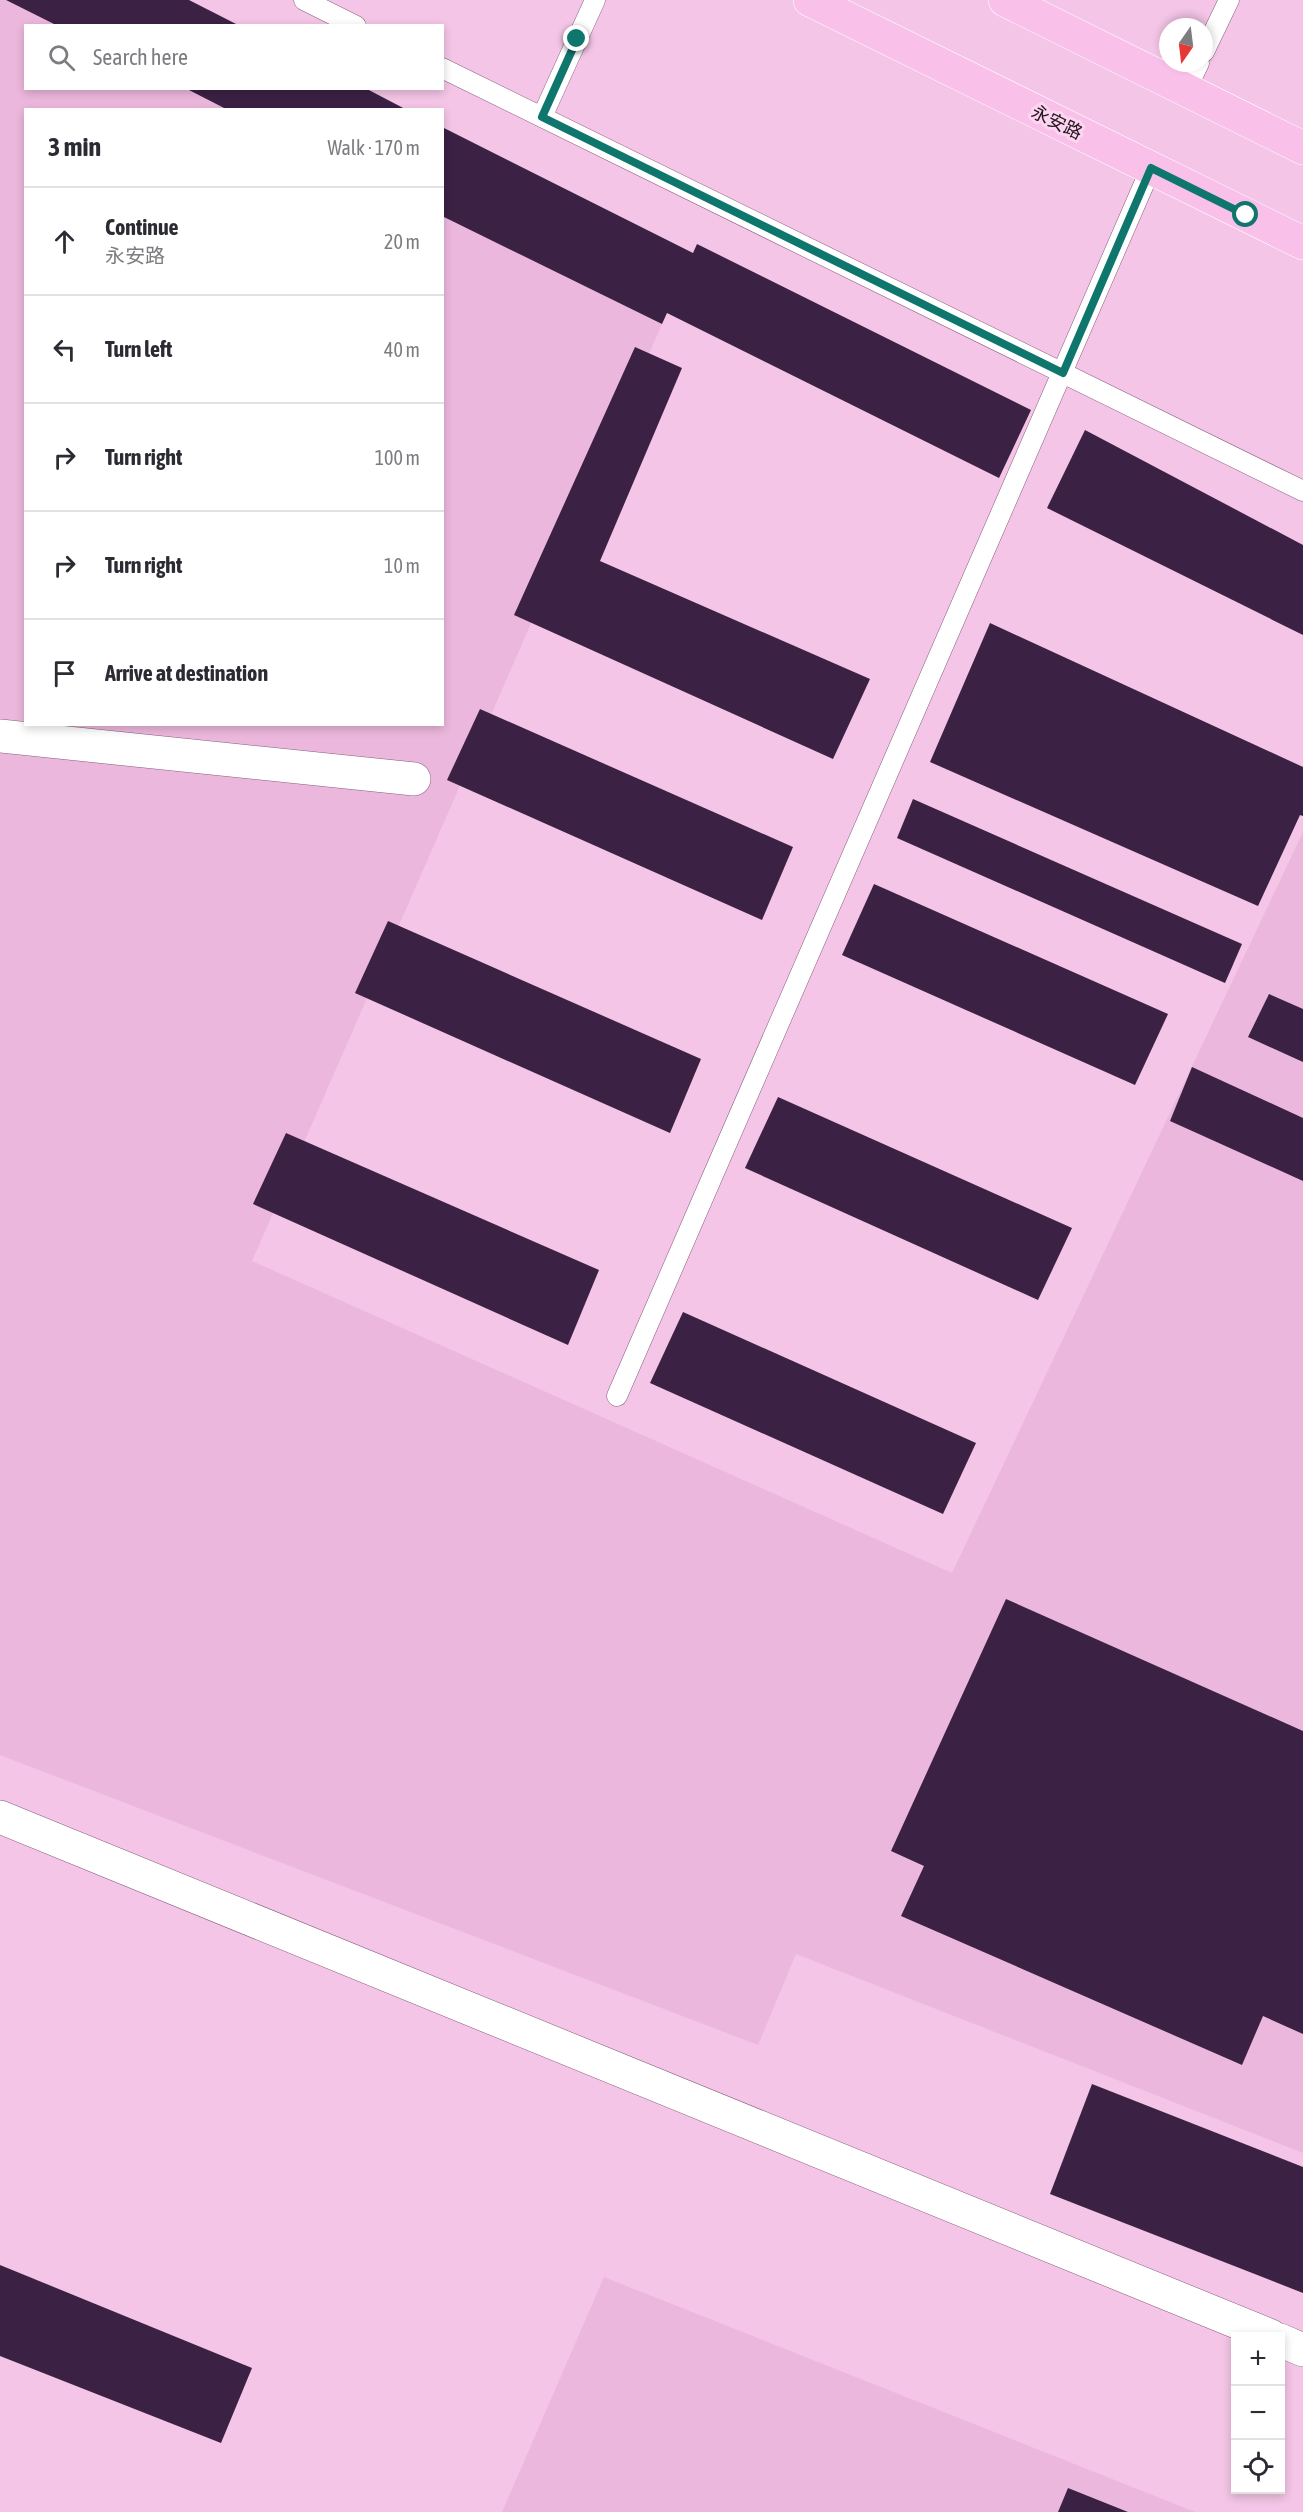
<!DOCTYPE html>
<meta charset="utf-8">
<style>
body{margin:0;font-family:"Asap Condensed","Noto Sans SC",sans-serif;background:#f2f2f3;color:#2b2b33}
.controls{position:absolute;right:18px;bottom:18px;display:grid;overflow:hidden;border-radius:0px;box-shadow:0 3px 9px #0003}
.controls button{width:54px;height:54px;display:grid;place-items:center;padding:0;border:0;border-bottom:2px solid #e1e1e2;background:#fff;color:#2b2b33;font:30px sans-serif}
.compass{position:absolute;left:1159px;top:18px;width:54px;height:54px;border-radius:50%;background:#fff;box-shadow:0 3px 9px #0003;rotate:194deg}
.stop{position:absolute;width:18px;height:18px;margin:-14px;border:4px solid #0f766e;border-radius:50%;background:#fff}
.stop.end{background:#0f766e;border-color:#fff;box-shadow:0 2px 6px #0008}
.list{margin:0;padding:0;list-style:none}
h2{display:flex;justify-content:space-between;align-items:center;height:78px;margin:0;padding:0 24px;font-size:26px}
h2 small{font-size:20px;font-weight:400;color:#7c7c81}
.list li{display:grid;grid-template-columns:39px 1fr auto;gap:18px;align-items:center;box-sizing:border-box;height:108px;padding:0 24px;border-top:2px solid #e1e1e2}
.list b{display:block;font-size:22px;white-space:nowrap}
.list p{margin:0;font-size:20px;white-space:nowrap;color:#7c7c81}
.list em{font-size:20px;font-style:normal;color:#7c7c81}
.icon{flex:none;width:33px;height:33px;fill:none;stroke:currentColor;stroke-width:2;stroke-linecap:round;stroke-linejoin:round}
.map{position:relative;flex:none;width:1303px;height:2512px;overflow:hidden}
.search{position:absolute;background:#fff;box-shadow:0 3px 9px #0003;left:24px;top:24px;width:420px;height:66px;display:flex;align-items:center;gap:15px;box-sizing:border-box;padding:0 21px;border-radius:0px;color:#7c7c81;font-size:22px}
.panel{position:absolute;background:#fff;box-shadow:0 3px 9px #0003;left:24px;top:108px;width:420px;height:618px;border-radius:0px}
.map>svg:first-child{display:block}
.built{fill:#ecb7dc}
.building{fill:#3b2144}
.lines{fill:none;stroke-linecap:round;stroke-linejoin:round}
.lane-casing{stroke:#875e7b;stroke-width:21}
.street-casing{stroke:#875e7b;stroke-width:34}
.primary-casing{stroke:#fff;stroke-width:34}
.lane{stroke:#fff;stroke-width:20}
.street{stroke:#fff;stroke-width:33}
.primary{stroke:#f9c1e9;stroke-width:33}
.route{stroke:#0f766e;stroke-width:8}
.labels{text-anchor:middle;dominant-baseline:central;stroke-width:6;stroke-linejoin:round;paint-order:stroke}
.street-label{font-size:18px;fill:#24131f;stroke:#fcd5f0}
</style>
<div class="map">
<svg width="1303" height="2512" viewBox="0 0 1303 2512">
<rect width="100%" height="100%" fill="#f4c5e6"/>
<g class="built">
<polygon points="0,0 6,0 58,25 26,26 26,88 185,89 228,109 26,110 26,724 442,724 443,216 662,324 252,1261 952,1573 1303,832 1303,2153 796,1954 758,2045 0,1755"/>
<polygon points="604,2277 1195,2512 502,2512"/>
</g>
<g class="building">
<polygon points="6,0 189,0 240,26 58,26"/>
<polygon points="185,88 365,88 407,110 228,110"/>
<polygon points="442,127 693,253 697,244 1031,410 999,478 667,313 662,324 442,216"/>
<polygon points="635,347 682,368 600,561 870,679 833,759 514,615"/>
<polygon points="1085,430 1303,545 1303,635 1047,508"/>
<polygon points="990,623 1303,767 1303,816 1300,815 1258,906 930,762"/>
<polygon points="480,709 793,847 762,920 447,780"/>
<polygon points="913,799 1242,944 1225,983 897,838"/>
<polygon points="874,884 1168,1014 1135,1085 842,955"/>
<polygon points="388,921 701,1059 670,1133 355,993"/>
<polygon points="1269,994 1303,1009 1303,1062 1248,1037"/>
<polygon points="1192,1067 1303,1118 1303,1181 1170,1121"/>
<polygon points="778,1097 1072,1228 1038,1300 745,1168"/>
<polygon points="286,1133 599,1270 568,1345 253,1204"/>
<polygon points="683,1312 976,1443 943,1514 650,1383"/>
<polygon points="1006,1599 1303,1731 1303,2034 1263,2016 1242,2065 901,1916 924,1866 891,1851"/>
<polygon points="1092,2084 1303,2167 1303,2293 1050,2194"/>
<polygon points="0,2265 252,2368 221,2443 0,2356"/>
<polygon points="1068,2488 1128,2512 1058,2512"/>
</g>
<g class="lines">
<defs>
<g id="lane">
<polyline points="304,0 356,26"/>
<polyline points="1204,52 1229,0"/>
<polyline points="442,68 1303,491"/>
<polyline points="1186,90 1199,63"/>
<polyline points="542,117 595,0"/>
<polyline points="617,1396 1151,168"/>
</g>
<g id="street">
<polyline points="0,736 414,779"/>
<polyline points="0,1817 1271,2336"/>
<polyline points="1280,2340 1303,2350"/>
</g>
<g id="primary">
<polyline points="810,0 1303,243"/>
<polyline points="1005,0 1303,148"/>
</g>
</defs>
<use href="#lane" class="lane-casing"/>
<use href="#street" class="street-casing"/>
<use href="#primary" class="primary-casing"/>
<use href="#lane" class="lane"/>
<use href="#street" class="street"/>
<use href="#primary" class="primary"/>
</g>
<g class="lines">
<polyline class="route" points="577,39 542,117 1063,373 1151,168 1246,215"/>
</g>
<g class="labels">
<g class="street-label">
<text transform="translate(1057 122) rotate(26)">永安路</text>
</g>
</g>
</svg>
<div class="controls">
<button>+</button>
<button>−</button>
<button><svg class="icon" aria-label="locate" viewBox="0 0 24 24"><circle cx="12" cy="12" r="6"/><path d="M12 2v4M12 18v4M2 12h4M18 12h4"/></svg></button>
</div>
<svg class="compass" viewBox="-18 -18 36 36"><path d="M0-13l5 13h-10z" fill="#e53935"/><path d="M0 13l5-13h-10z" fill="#7c7c81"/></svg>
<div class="stop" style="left:1246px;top:215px"></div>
<div class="stop end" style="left:577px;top:39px"></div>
<div class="search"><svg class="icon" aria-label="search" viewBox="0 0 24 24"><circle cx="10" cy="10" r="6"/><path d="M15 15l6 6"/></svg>Search here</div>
<section class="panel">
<h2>3 min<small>Walk · 170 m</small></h2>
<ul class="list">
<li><svg class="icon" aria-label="ahead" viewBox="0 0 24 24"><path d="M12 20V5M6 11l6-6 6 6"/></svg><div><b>Continue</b><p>永安路</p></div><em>20 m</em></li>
<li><svg class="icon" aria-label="left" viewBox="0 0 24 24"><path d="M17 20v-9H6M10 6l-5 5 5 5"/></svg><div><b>Turn left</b></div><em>40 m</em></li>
<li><svg class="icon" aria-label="right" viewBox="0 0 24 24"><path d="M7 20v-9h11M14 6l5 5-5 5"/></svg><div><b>Turn right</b></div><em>100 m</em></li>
<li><svg class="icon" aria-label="right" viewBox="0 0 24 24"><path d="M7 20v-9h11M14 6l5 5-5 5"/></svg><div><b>Turn right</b></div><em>10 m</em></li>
<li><svg class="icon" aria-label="arrive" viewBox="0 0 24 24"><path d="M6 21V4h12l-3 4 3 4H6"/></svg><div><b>Arrive at destination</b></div></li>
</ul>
</section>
</div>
